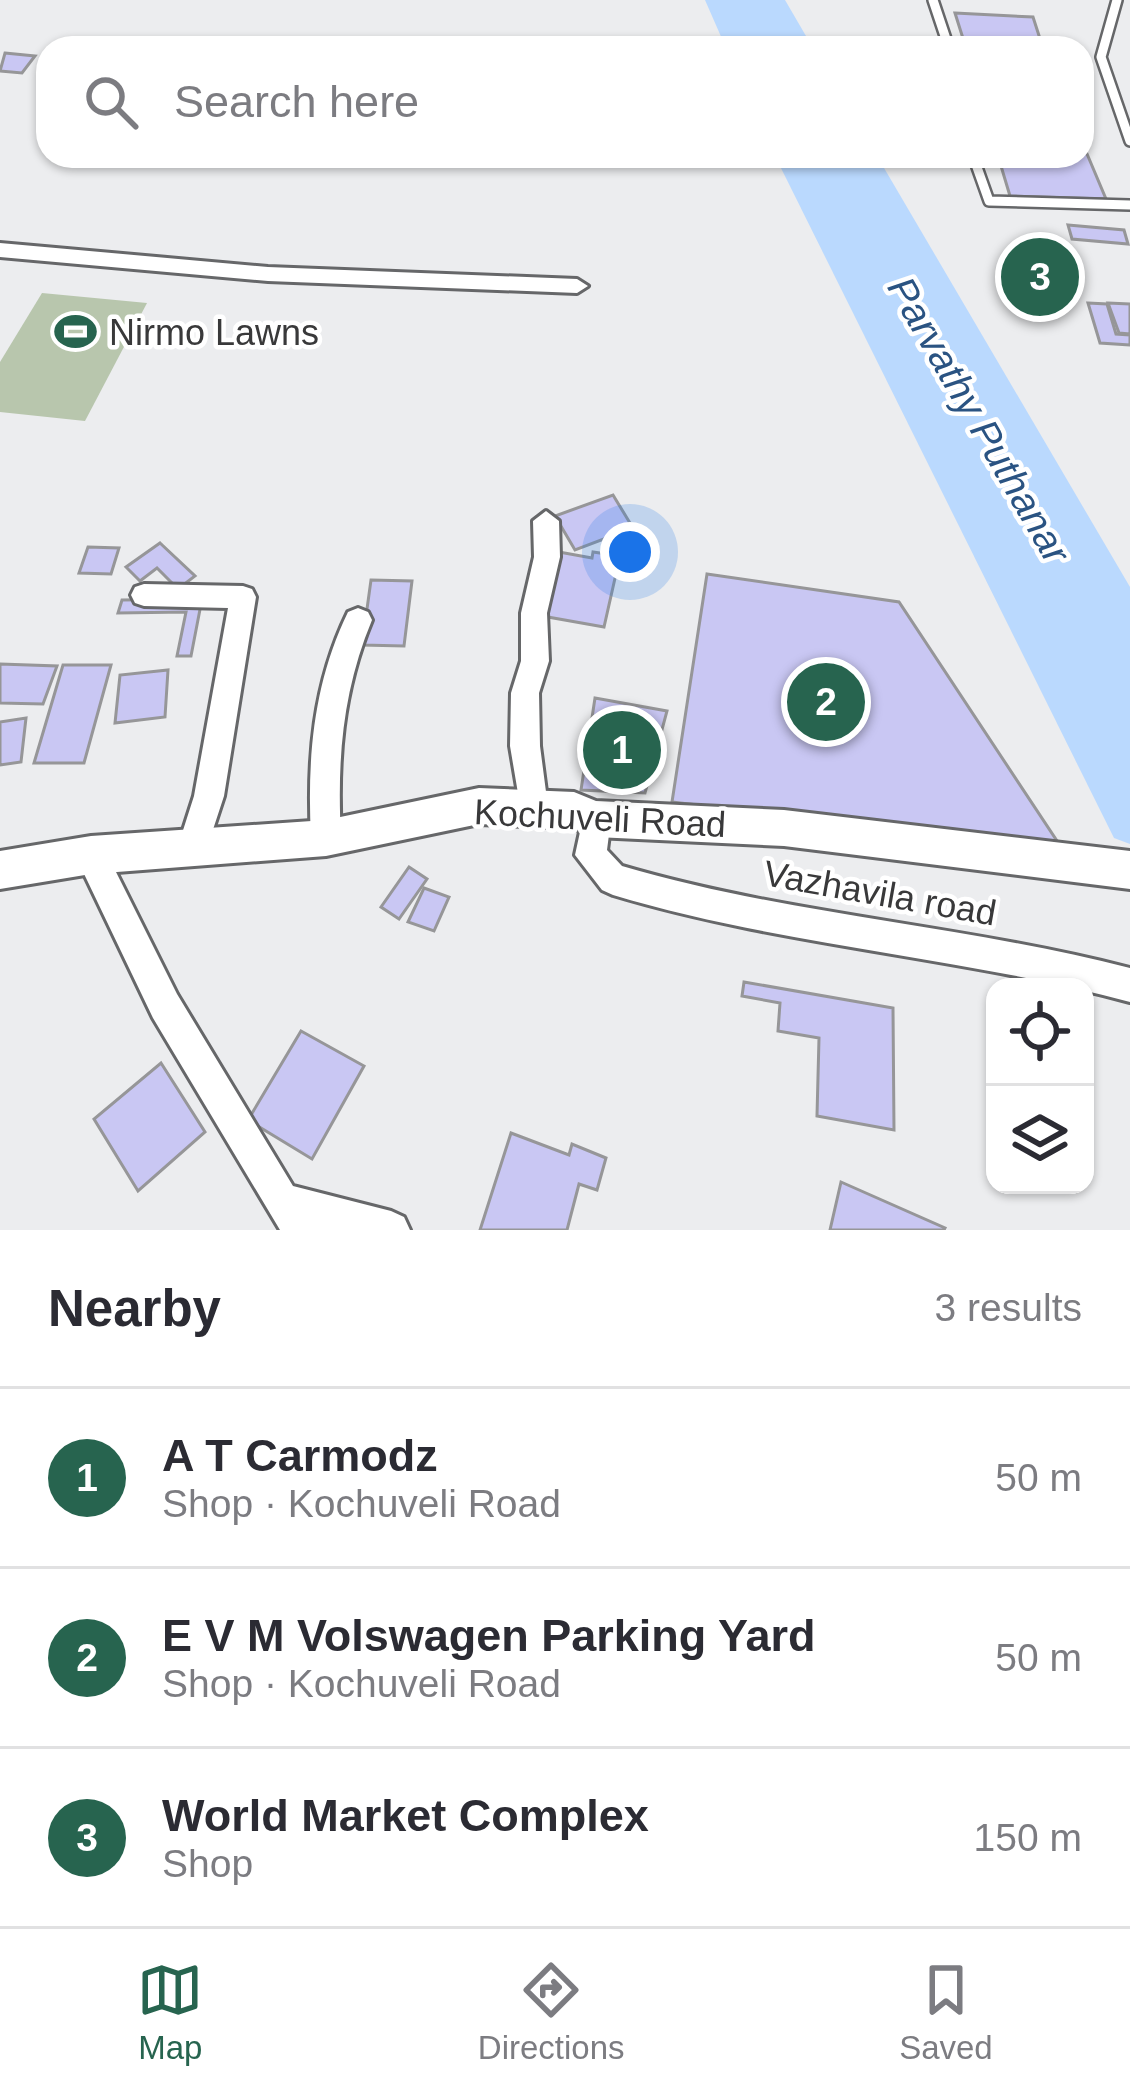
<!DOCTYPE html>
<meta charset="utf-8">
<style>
body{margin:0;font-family:Arial,sans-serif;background:#f2f2f3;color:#2b2b33}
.controls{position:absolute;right:36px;bottom:36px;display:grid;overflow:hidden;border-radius:24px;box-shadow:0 3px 9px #0004}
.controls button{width:108px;height:108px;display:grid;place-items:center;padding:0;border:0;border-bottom:3px solid #e1e1e2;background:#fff;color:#2b2b33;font:60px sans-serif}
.you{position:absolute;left:630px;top:552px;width:42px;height:42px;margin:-30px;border:9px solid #fff;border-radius:50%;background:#1a73e8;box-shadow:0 0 0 18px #1a73e833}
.badge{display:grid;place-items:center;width:78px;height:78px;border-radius:50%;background:#27644f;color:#fff;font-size:39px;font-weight:700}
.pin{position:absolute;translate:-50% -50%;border:6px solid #fff;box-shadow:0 3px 12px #0006}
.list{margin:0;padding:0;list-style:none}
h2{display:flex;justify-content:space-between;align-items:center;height:156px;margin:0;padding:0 48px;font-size:51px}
h2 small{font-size:39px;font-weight:400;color:#7c7c81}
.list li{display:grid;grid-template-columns:78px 1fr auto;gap:36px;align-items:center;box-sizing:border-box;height:180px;padding:0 48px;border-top:3px solid #e1e1e2}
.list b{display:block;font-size:45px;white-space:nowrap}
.list p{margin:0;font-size:39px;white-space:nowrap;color:#7c7c81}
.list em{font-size:39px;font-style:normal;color:#7c7c81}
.icon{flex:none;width:66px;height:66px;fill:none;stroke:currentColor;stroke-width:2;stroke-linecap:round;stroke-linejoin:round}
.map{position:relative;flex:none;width:1130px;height:1230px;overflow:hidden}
.search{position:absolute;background:#fff;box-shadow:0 3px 9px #0004;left:36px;right:36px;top:36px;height:132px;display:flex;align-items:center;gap:30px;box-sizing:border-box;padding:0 42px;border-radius:36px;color:#7c7c81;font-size:45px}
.sheet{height:696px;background:#fff}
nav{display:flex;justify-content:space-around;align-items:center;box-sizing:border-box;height:168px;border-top:3px solid #e1e1e2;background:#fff;font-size:33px;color:#7c7c81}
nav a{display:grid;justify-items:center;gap:6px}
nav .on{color:#27644f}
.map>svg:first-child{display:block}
.green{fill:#b8c6ad}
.water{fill:#bad9fe}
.building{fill:#c9c7f3;stroke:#969698;stroke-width:3}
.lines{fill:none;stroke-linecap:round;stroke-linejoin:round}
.service-casing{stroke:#666769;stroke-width:14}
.minor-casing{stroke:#666769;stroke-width:6}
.tertiary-casing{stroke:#666769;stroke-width:6}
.service{stroke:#fff;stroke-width:9}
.minor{fill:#fff;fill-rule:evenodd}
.tertiary{fill:#fff;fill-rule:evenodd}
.labels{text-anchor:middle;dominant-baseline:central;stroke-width:9;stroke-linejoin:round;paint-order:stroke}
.poi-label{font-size:36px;fill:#39393a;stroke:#fff;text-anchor:start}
.street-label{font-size:36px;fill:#39393a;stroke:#fff}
.water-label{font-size:39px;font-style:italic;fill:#2a5382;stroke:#fff}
</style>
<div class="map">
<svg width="1130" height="1230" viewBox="0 0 1130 1230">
<rect width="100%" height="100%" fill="#ecedef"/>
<polygon class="green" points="42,293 147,303 85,421 0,412 0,362"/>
<g class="water">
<polygon points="705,0 785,0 813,48 726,48"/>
<polygon points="775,156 877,156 1130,587 1130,844 1114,838"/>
</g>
<g class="building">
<polygon points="955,13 1033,17 1043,48 966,48"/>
<polygon points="5,53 35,56 22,73 0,71"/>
<polygon points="1082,142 1106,199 1010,196 998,156 1082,156"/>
<polygon points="1068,225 1124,230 1128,244 1072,239"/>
<polygon points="1088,303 1107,304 1116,334 1130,335 1130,345 1100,343"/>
<polygon points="1108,303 1130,304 1130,334 1119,333"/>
<polygon points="613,495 633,528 575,550 555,516"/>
<polygon points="160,543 195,576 178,589 157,568 140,581 126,567"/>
<polygon points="88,547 119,548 111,574 79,573"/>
<polygon points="548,550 592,558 593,552 620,556 604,627 531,614"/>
<polygon points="707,574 899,602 1061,847 672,802"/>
<polygon points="371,580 412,581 404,646 362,645"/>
<polygon points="202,599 191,656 177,656 186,612 118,613 122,600"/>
<polygon points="0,664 57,666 43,704 0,703"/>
<polygon points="63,665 111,665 84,763 34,763"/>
<polygon points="168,670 165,717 115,723 120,675"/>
<polygon points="595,698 667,711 645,793 581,790"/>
<polygon points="26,718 21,762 0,765 0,722"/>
<polygon points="409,867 427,879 399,919 381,907"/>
<polygon points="424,888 449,897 434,931 408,922"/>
<polygon points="744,982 893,1008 894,1130 817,1116 819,1038 778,1031 780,1003 742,996"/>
<polygon points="301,1031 364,1066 312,1159 248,1120"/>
<polygon points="161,1063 205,1132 138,1191 94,1119"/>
<polygon points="511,1133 569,1155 572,1144 606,1158 597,1190 579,1184 567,1230 480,1230"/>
<polygon points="841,1182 945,1228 944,1230 830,1230"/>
</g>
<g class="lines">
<defs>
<g id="service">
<polyline points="933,0 949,48"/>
<polyline points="1117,0 1101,57 1130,141"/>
<polyline points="973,156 989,201 1130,205"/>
</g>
<g id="minor">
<polygon points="0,243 268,267 577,279 588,286 577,293 268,281 0,257"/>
<polygon points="546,511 559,521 560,557 547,613 549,661 539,693 540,746 548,807 544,817 533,821 522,817 510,746 511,693 521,661 521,613 534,557 533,521"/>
<polygon points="144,584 243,586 252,589 256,597 224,796 204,857 193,861 182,857 178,846 194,796 228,608 144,606 135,603 131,595 135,587"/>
<path d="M 358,608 L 368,612 L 372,620 C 342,692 337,761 341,838 L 337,849 L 326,853 L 315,849 L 311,838 C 307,759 313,684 348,612 Z"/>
<path d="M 596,804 L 607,809 L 611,819 L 607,850 L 622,866 C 788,915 963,925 1130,968 L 1130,1002 C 964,957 782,946 613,895 L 602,890 L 575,855 L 585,809 Z"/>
<polygon points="91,840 102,844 177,994 293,1186 391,1211 404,1217 410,1230 280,1230 153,1018 75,855 80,844"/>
</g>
<polygon id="tertiary" points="479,788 574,792 596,801 784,810 1130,851 1130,889 784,846 596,837 573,828 479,824 326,856 91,874 0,889 0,851 91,836 326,820"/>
</defs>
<use href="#service" class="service-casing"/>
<use href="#minor" class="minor-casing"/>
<use href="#tertiary" class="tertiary-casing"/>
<use href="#service" class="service"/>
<use href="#minor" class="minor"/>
<use href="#tertiary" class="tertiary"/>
</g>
<defs>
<symbol id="stadium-bare" viewBox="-9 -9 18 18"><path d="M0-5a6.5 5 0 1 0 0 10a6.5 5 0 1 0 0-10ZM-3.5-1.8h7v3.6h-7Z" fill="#27644f" stroke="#fff" stroke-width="2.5" paint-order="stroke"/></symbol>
</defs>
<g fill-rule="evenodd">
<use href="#stadium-bare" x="46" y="302" width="59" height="59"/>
</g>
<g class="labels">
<g class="poi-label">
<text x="109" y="332">Nirmo Lawns</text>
</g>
<g class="street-label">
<text transform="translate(600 818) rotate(3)">Kochuveli Road</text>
<text transform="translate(880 893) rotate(10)">Vazhavila road</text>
</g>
<g class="water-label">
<text transform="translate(979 420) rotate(60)">Parvathy Puthanar</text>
</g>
</g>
</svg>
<div class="controls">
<button><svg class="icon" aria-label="locate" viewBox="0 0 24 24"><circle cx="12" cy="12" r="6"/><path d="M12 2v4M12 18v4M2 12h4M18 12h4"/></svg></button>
<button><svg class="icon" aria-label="layers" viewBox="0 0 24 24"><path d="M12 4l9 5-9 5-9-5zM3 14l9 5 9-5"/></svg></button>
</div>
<div class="you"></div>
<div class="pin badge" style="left:622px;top:750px">1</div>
<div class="pin badge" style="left:826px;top:702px">2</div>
<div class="pin badge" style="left:1040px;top:277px">3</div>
<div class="search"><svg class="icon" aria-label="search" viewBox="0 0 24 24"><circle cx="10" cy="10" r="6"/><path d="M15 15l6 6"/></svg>Search here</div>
</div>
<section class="sheet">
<h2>Nearby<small>3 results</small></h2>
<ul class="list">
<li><span class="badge">1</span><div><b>A T Carmodz</b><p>Shop · Kochuveli Road</p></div><em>50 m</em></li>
<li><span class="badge">2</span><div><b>E V M Volswagen Parking Yard</b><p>Shop · Kochuveli Road</p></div><em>50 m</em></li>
<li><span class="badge">3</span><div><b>World Market Complex</b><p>Shop</p></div><em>150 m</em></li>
</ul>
</section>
<nav>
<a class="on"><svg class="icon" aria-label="map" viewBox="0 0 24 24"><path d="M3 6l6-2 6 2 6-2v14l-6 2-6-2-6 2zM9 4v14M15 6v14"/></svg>Map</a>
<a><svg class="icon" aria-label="directions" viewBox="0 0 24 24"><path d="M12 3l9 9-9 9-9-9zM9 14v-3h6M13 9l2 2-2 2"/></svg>Directions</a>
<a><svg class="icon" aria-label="saved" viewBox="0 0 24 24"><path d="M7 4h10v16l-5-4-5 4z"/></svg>Saved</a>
</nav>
